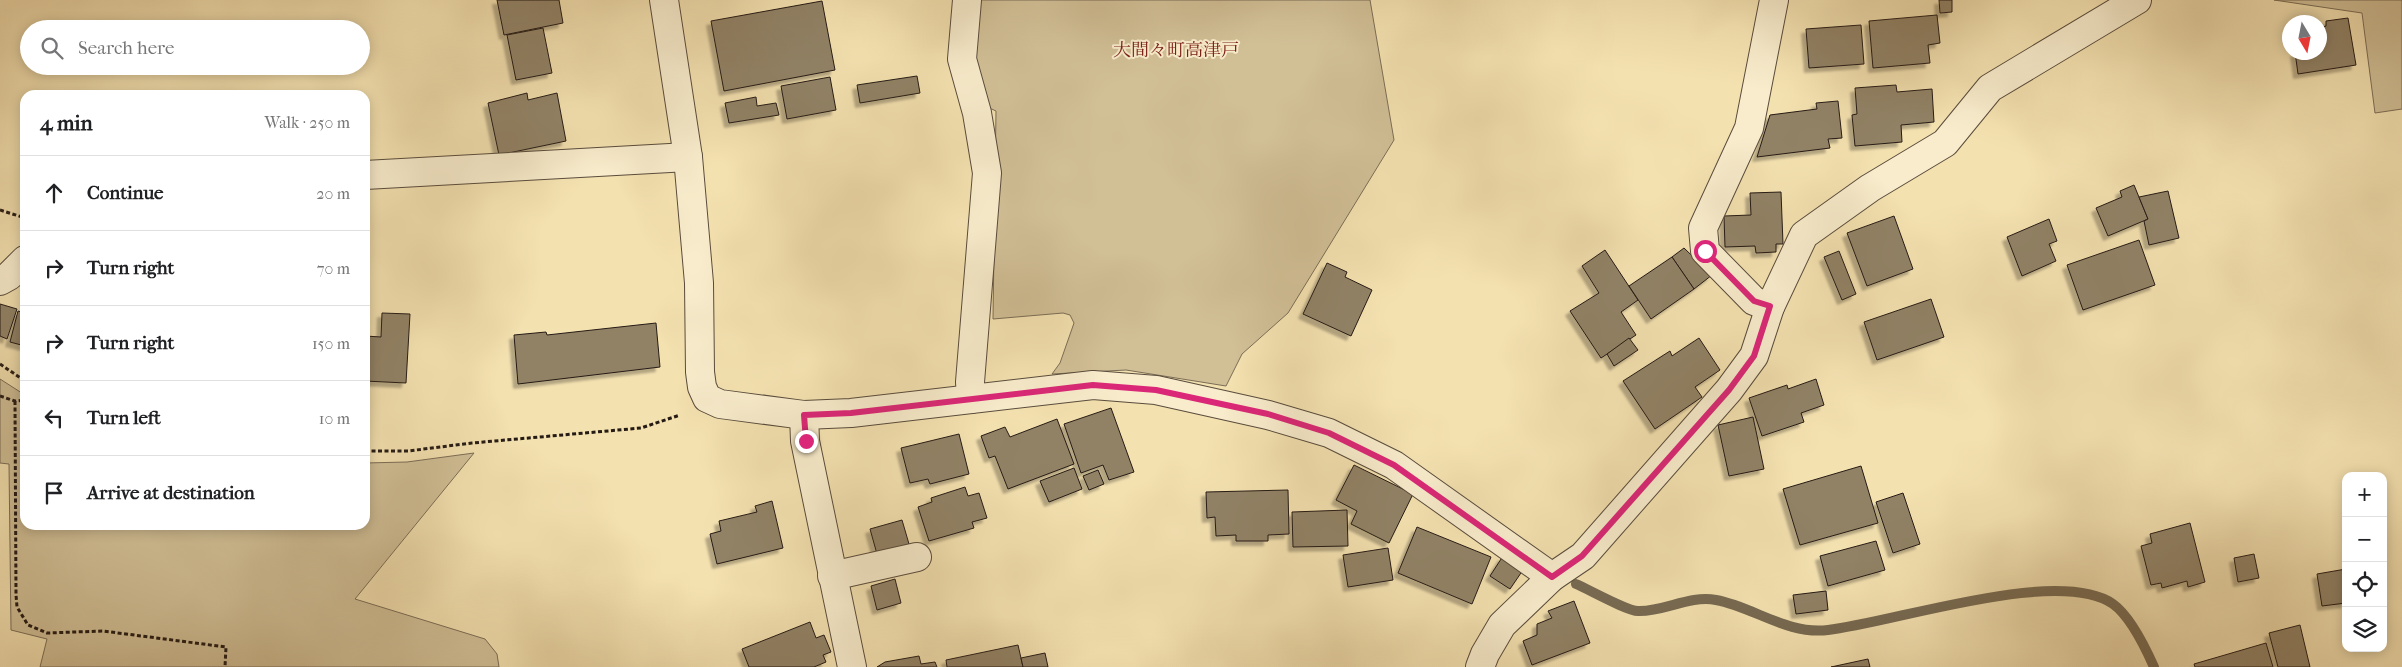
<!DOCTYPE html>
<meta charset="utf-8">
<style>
body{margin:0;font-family:"IM FELL French Canon","Noto Serif JP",serif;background:#f6f6f6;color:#202124}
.controls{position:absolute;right:15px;bottom:15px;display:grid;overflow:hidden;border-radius:10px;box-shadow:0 2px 12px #0003}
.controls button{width:45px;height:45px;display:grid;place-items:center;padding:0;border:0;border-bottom:1px solid #e0e0e0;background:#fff;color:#202124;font:25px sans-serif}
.compass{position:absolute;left:2282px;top:15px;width:45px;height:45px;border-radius:50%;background:#fff;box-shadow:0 2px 12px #0003;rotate:170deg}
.stop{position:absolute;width:15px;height:15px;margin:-11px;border:4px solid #db2777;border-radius:50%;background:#fff}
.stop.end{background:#db2777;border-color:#fff;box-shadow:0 1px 5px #0008}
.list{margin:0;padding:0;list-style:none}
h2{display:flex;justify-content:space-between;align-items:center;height:65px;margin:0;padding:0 20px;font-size:21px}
h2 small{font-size:16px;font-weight:400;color:#757577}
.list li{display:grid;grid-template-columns:32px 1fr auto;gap:15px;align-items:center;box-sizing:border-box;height:75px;padding:0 20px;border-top:1px solid #e0e0e0}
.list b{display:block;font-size:19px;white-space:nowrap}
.list em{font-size:16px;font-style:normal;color:#757577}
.icon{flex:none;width:28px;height:28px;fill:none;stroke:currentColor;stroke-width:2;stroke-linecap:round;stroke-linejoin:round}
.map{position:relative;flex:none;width:2402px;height:667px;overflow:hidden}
.search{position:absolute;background:#fff;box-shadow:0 2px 12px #0003;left:20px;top:20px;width:350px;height:55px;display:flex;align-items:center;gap:12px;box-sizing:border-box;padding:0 18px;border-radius:28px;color:#757577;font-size:19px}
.panel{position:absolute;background:#fff;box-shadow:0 2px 12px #0003;left:20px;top:90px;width:350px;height:440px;border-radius:15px}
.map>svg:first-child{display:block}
.green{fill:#d1bf96;stroke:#7b6d56}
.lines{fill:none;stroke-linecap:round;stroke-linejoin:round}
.stream{stroke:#776a52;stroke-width:10}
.building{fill:#918266;stroke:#251b15;filter:url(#shadow)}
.minor-casing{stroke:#594c3c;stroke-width:30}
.path{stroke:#251b15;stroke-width:3;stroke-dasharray:4 2.5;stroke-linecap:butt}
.minor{stroke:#f8eccc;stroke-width:28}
.route{stroke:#db2777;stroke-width:6}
.labels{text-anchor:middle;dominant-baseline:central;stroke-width:4;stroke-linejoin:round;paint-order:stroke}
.quarter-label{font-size:18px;fill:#7a1f14;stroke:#f8eccc}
</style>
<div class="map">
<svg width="2402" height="667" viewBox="0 0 2402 667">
<defs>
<filter id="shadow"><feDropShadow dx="-4.5" dy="4.5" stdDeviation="1" flood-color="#0004"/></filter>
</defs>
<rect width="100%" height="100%" fill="#f4e1b0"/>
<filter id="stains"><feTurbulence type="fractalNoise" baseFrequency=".004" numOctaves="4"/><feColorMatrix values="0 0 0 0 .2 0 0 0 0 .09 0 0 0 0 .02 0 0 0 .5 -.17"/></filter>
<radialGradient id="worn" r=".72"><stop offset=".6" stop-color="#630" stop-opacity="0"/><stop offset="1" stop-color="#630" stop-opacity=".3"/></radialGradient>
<g class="green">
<polygon points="980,0 1370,0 1394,140 1288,313 1242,354 1226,386 1126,370 1052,374 1060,363 1074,323 1070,315 1063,313 993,319 996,111 985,106 971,63"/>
<polygon points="2274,0 2402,0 2402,109 2375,113 2362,13"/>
<polygon points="0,379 25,395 25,525 365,525 365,463 407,462 474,453 355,599 485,639 497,654 499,667 40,667 47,639 11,630 9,464 0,463"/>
</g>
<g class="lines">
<path class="stream" d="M 1576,584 C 1588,589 1627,611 1638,611 C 1664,612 1689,595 1716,600 C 1754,607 1787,635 1828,630 C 1893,623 2058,566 2113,604 C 2130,616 2146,649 2154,667"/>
</g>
<g class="building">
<polygon points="497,0 559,0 563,23 504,35"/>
<polygon points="1939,0 1952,0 1952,12 1940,13"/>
<polygon points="822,1 835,70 724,91 711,21"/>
<polygon points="1937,15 1940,43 1928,45 1930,63 1873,68 1869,21"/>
<polygon points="2348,18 2356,65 2298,74 2295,52 2320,52 2320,28 2326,26 2326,21"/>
<polygon points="1861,25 1864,64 1809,68 1806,29"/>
<polygon points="543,28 552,73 516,80 507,35"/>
<polygon points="917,76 920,93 860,103 857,85"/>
<polygon points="830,77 836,110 787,119 781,86"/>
<polygon points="1896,85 1897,92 1932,89 1934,122 1901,125 1902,142 1855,146 1852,115 1857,114 1855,88"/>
<polygon points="527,93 528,100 557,93 566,141 499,155 488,103"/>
<polygon points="756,97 757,106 776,103 779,115 729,123 725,103"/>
<polygon points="1838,101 1842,138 1828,139 1830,148 1757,157 1770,115 1817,109 1816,103"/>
<polygon points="2134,185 2148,219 2108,236 2096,208 2122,197 2120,191"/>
<polygon points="2168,191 2179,238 2149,245 2144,221 2148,219 2139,197"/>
<polygon points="1781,192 1783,244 1776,244 1776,252 1756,253 1755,246 1725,247 1724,216 1751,215 1750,193"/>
<polygon points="1894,216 1913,269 1867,286 1847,233"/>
<polygon points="2049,219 2057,241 2049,244 2056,261 2022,276 2007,237"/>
<polygon points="2139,240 2155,285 2083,310 2067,265"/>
<polygon points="1684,248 1712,275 1694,289 1672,257"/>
<polygon points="1605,250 1638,300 1621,312 1636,335 1601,358 1570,311 1599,293 1582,266"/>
<polygon points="1839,251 1856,294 1842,300 1824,257"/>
<polygon points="1672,257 1694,289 1651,319 1629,286"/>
<polygon points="1327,263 1347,272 1345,277 1372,290 1351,336 1303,314"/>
<polygon points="1931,299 1944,337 1877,360 1864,322"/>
<polygon points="0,304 17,309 7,339 0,336"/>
<polygon points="18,311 25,313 25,346 10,342"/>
<polygon points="382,313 410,314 406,383 365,381 365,336 381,337"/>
<polygon points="656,323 660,367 518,384 514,335 546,332 547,335"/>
<polygon points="1629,338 1638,350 1614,366 1607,354"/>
<polygon points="1699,338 1720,370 1695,387 1702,397 1655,429 1623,381 1670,351 1672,356"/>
<polygon points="1816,379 1824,405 1801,413 1804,422 1762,436 1749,398 1787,385 1788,389"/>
<polygon points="1111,408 1134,472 1109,480 1103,465 1081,473 1064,424"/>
<polygon points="1753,417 1764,469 1729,476 1718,425"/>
<polygon points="1057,419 1074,464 1008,489 995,456 989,458 981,436 1005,427 1010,437"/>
<polygon points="959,434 969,474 930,484 928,479 910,483 901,448"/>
<polygon points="1354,465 1413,494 1389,543 1351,524 1357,511 1336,500"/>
<polygon points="1861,466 1878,523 1800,545 1783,489"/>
<polygon points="1074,468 1082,489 1049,502 1040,481"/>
<polygon points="1098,470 1104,484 1089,490 1083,476"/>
<polygon points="965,487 968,496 979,493 987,518 972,522 974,528 929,541 918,507 932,502 931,498"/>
<polygon points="1288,490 1289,534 1268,535 1268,541 1236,541 1236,535 1216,536 1215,517 1207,518 1206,492"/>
<polygon points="1903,493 1920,544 1893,553 1876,502"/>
<polygon points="772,501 783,548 717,564 710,534 721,531 719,521 757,512 755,506"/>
<polygon points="1347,510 1348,546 1293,547 1292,512"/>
<polygon points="902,520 909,544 877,554 870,529"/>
<polygon points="2190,523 2205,582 2188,587 2187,581 2162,588 2161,583 2151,585 2141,546 2152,543 2150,534"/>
<polygon points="1417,527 1491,557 1472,604 1398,573"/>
<polygon points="1876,541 1885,570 1828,586 1820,556"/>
<polygon points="1388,548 1393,580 1348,587 1343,555"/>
<polygon points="2254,554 2259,578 2238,582 2234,558"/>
<polygon points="1503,556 1523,570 1510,589 1490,576"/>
<polygon points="2346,569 2346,603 2322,606 2317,574"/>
<polygon points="895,579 901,603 877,610 871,586"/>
<polygon points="1826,591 1828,610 1796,614 1793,595"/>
<polygon points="1574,601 1590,643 1532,665 1523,641 1537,635 1537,624 1552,618 1548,611"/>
<polygon points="810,622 816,638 824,635 831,652 823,655 826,662 814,667 749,667 742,649"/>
<polygon points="2300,625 2310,667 2278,667 2269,633"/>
<polygon points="2266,643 2273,667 2195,667 2194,664"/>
<polygon points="1018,645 1023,667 947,667 946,660"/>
<polygon points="1045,653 1048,667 1023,667 1021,658"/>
<polygon points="919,656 921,664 935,662 937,667 877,667 885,662"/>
<polygon points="1868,659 1870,667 1831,667"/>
</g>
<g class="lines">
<defs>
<g id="minor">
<polyline points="664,0 688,157 699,283 700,372 702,387 707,398 720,404 804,415 851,413 1093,385 1156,390 1268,415 1329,433 1394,465 1552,577"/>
<polyline points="967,0 962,59 977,113 987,173 970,382 971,399"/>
<polyline points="365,175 688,157"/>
<polyline points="0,281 9,276 25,260"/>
<polyline points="1770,307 1754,301 1705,251 1703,228 1749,128 1774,0"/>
<polyline points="804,415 805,441 852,667"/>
<polyline points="832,576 917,557"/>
<polyline points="1480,667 1485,654 1502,625 1552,577 1583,556 1729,390 1754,356 1770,307 1804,235 1870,188 1945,143 1990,88 2137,0"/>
</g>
</defs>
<use href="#minor" class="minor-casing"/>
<g class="path">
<polyline points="0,210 25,218"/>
<polyline points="0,364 25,381"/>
<polyline points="0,396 15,401 25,400"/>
<polyline points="15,401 16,595 17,607 28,625 47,633 103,631 226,647 225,667"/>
<polyline points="365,451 408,451 472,443 641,428 680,415"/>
</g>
<use href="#minor" class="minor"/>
</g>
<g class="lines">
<polyline class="route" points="806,441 804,415 851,413 1093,385 1156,390 1268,414 1329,433 1394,465 1552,577 1582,556 1729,390 1754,356 1770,306 1754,301 1705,251"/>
</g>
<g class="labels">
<g class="quarter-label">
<text x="1176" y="50">大間々町高津戸</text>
</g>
</g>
<rect width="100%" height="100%" filter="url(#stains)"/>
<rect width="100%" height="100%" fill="url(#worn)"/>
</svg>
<div class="controls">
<button>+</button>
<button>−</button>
<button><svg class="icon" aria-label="locate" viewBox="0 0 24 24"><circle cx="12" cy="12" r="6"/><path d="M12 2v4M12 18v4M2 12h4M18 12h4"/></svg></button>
<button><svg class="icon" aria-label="layers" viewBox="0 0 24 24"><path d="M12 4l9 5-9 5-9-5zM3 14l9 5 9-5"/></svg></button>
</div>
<svg class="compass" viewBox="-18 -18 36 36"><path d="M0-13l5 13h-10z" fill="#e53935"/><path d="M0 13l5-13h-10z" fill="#757577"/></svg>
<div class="stop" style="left:1705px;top:251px"></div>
<div class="stop end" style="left:806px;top:441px"></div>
<div class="search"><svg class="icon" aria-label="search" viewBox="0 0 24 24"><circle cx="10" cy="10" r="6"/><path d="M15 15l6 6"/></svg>Search here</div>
<section class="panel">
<h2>4 min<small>Walk · 250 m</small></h2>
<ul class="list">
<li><svg class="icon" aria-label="ahead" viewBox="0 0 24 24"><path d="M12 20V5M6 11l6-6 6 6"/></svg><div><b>Continue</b></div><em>20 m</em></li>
<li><svg class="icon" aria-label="right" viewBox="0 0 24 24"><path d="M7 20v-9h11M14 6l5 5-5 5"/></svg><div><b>Turn right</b></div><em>70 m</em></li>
<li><svg class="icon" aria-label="right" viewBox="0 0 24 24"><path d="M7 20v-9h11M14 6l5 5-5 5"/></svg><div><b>Turn right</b></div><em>150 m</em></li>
<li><svg class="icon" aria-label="left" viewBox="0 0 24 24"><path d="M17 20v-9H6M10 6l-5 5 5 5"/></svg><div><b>Turn left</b></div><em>10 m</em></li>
<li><svg class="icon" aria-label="arrive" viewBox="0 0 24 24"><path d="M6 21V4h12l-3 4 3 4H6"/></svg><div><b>Arrive at destination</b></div></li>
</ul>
</section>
</div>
